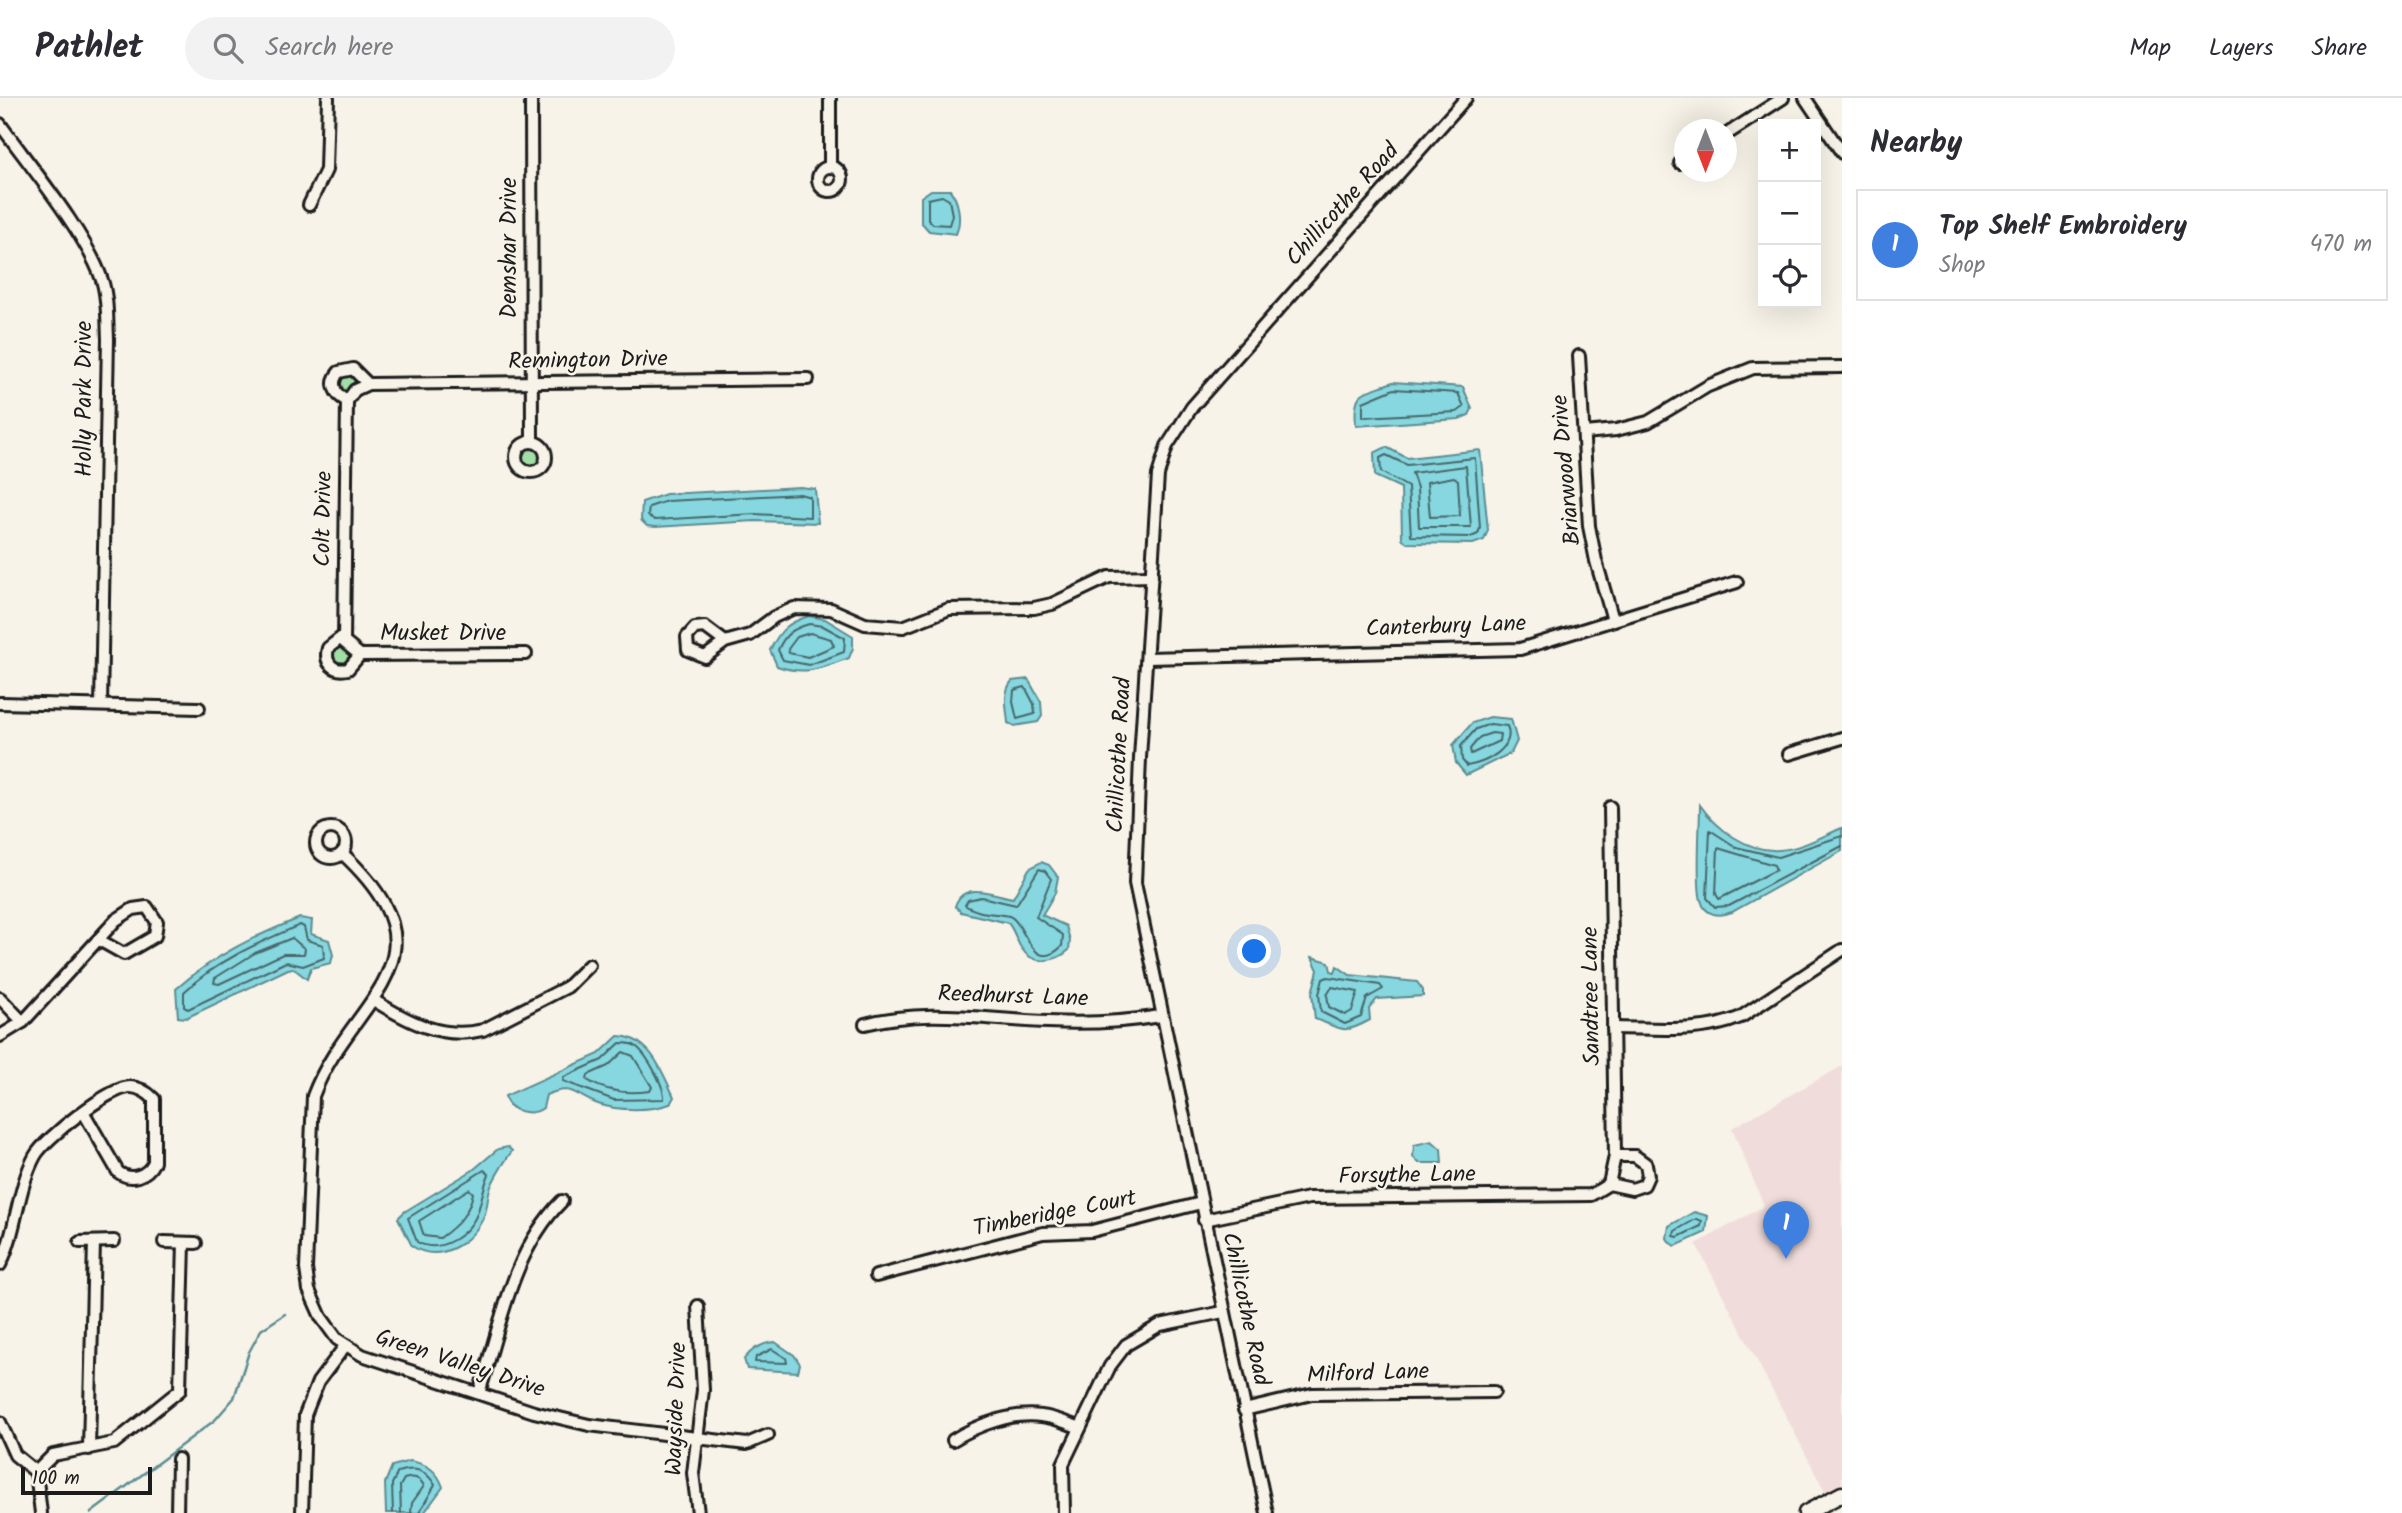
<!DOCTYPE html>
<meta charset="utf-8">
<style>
body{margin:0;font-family:Kalam,sans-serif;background:#f2f2f3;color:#2b2b33}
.controls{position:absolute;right:21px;top:21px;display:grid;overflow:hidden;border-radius:0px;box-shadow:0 7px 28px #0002}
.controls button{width:63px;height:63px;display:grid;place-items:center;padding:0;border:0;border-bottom:2px solid #e1e1e2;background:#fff;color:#2b2b33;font:35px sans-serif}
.compass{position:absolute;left:1674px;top:21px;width:63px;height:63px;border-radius:50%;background:#fff;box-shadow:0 7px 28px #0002;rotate:180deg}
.scale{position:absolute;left:21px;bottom:18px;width:131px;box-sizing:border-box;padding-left:7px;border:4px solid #1c1c1c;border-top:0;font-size:19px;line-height:24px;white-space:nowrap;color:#1c1c1c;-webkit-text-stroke:5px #f7f3e8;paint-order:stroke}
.you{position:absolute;left:1255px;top:854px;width:24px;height:24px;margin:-18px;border:5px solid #fff;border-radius:50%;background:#1a73e8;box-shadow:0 0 0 10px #1a73e833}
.badge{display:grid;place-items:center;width:46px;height:46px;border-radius:50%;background:#0f766e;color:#fff;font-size:23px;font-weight:700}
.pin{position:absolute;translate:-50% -58px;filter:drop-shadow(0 2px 4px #0008)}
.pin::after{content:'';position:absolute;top:37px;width:24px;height:21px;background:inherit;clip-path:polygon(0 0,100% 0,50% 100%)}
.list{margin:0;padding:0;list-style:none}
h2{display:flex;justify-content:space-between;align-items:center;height:91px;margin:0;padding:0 28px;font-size:30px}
h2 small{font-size:23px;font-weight:400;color:#7c7c81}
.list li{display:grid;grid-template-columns:46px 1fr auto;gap:21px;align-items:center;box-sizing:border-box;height:112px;margin:0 14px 14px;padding:0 14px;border:2px solid #e1e1e2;border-radius:0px}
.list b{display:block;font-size:26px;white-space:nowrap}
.list p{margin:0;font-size:23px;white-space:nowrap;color:#7c7c81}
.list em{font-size:23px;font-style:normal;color:#7c7c81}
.icon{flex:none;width:38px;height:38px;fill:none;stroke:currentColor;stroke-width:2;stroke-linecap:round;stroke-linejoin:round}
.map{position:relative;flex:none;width:1842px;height:1415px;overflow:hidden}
header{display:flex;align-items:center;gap:42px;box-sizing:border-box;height:98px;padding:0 35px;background:#fff;border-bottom:2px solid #e1e1e2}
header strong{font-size:33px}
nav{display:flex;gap:38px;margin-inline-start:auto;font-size:24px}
.search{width:490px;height:63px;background:#f2f2f3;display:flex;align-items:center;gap:18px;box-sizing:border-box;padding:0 24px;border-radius:38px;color:#7c7c81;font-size:26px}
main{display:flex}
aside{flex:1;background:#fff}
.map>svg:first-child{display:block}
.built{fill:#f0dddb}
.green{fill:#a1dfa7;stroke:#5e7e62;stroke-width:2}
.water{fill:#86d7df;stroke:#5c8c91;stroke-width:2}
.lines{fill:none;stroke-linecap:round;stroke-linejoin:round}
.shore{stroke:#46676a;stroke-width:2}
.stream{stroke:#5c8c91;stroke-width:2.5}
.minor-casing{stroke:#1c1c1c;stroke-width:16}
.major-casing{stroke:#1c1c1c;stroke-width:19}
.minor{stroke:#f7f3e8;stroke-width:10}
.major{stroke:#f7f3e8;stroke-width:14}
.labels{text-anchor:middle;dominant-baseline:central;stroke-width:5;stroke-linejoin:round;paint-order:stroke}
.street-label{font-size:23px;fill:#1c1c1c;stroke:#f7f3e8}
</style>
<header>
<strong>Pathlet</strong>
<div class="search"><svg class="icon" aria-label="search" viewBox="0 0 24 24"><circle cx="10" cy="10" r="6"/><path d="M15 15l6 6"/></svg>Search here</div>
<nav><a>Map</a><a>Layers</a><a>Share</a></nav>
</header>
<main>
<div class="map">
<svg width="1842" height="1415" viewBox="0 0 1842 1415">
<rect width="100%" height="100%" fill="#f7f3e8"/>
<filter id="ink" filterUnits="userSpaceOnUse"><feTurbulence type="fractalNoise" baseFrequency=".0143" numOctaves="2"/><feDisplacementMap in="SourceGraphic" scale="14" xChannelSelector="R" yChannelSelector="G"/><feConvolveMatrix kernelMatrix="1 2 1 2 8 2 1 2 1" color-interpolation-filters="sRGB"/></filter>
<g filter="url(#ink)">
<polygon class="built" points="1842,968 1842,1386 1826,1395 1696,1146 1764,1108 1732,1030"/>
<g class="green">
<circle cx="346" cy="285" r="9"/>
<circle cx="530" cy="358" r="10"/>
<circle cx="340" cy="558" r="9"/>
</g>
<g class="water">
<path d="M 931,92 L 950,92 C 959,103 962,122 956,136 L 929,133 L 921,124 L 921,99 Z"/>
<path d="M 1393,284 L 1463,289 L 1472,311 L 1469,317 L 1459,321 L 1356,328 C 1353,291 1361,296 1393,284 Z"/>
<polygon points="1386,349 1407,360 1480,352 1488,432 1484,442 1473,446 1407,445 1402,440 1401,390 1375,378 1374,355"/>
<polygon points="800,389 815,391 818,425 755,423 655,429 647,428 641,422 642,404 666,396"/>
<path d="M 809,518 L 825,521 L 853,538 L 853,550 L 849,560 C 822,570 805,578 777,568 L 770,552 C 780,532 787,525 809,518 Z"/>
<path d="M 1028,581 L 1041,604 L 1042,618 L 1038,624 L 1014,628 L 1008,625 C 1007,611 1002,595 1012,583 Z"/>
<polygon points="1490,619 1511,621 1517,643 1511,655 1466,677 1456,665 1453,647 1472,625"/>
<path d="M 1700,707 C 1717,731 1747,754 1779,752 C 1800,751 1823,738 1842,730 L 1842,753 L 1732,814 C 1719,819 1705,818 1701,802 C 1696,786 1700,727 1700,707 Z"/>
<path d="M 1041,764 L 1049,767 L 1058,779 L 1055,795 L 1042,817 L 1066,828 L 1070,842 L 1069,852 C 1056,864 1033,868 1022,851 C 1016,843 1015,833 1008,825 L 961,814 L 955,808 C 964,781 996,798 1013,800 L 1029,771 Z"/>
<path d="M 300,820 L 312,822 L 311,836 L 329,842 L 333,857 L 331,865 L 311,870 L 307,881 L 293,870 L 288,871 L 186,920 L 178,919 L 176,891 C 215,857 252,839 300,820 Z"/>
<path d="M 1312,859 L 1329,864 L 1331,873 L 1335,874 L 1337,868 L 1350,877 L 1417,884 L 1423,892 L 1423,898 L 1377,901 L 1369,911 L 1370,922 C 1341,938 1342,930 1315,921 L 1312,895 L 1318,872 Z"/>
<path d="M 618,938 C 650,939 662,973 674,999 L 670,1006 C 650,1013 618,1013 598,1006 C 575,998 573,985 546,997 L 543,1010 C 531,1019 507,1013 505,998 L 599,956 Z"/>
<polygon points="1432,1043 1441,1051 1442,1065 1419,1065 1413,1059 1414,1047"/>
<path d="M 508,1049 L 512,1053 C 504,1065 495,1077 490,1091 C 487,1100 488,1110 484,1118 C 472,1146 438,1166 412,1148 L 398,1120 L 404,1114 L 473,1072 L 498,1051 Z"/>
<polygon points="1694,1114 1708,1118 1706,1134 1676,1148 1670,1145 1667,1140 1669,1128"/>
<path d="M 775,1244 L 794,1257 L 800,1266 L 798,1274 L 747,1271 L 744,1261 C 752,1251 762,1245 775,1244 Z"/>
<path d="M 410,1363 C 427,1366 437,1372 443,1389 L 424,1415 L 386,1415 L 385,1385 L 392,1368 Z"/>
</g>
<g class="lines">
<g class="shore">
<polygon points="942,98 949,102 952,117 949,127 933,126 928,121 928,101"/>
<polygon points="1394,291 1458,295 1464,309 1457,314 1363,319 1363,304"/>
<polygon points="1386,357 1407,367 1475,360 1480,430 1478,436 1471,439 1411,438 1408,389 1381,374 1380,360"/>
<polygon points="1466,368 1471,429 1419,429 1417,390 1412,375"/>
<polygon points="1454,379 1458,382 1460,418 1430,419 1427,384"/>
<polygon points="800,396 810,399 810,419 755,416 655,422 648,418 649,409 667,403"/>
<path d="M 809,526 L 823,528 L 845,540 L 844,554 L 809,567 L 783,562 L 778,552 C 785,536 792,531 809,526 Z"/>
<polygon points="810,535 831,541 834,548 808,559 789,555 788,551 797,539"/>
<polygon points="1025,589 1034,606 1035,616 1017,621 1013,604 1014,592"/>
<path d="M 1490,626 L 1507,628 C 1516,650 1486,665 1467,668 L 1462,662 L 1461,648 L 1476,631 Z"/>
<polygon points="1492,635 1500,636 1499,643 1471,656 1470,651 1480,639"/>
<polyline points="1842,738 1778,759 1736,749 1710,732 1707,800 1715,809 1729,808 1842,748"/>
<polygon points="1718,750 1774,767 1776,772 1719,801 1716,796"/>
<path d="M 1039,771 L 1045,773 L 1051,781 L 1036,819 L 1063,837 L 1062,848 C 1032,879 1025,823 1009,818 C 995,815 977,816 965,807 L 968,802 L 981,799 L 1016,807 Z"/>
<path d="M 300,827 L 304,829 L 307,842 L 323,847 L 324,860 L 303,868 L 286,864 L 188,911 L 184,909 L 184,894 C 218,862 258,845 300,827 Z"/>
<polygon points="292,840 305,851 304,856 283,856 219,886 214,885 215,880 255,855"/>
<polygon points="1328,879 1380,887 1383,891 1367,900 1361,919 1345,926 1321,914 1319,896 1323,881"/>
<polygon points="1332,889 1358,894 1352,913 1345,917 1329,909 1327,897"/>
<path d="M 620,945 C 626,945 632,945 637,949 C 647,957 665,989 664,1001 L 614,1002 L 563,983 L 564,979 L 602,962 Z"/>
<path d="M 623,954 L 633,958 L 652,989 L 650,993 C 628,996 606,994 587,982 L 588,977 L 608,968 Z"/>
<path d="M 484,1072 L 489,1076 C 484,1088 482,1100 478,1113 C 471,1136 440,1157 417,1144 L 408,1120 Z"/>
<path d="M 469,1091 L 473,1095 C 469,1116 458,1127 440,1140 L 424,1138 L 419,1123 Z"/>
<polygon points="1696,1121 1702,1123 1701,1128 1678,1139 1674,1138 1675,1133"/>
<polygon points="772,1251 786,1260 787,1265 755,1264 756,1259"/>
<path d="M 393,1415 L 392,1386 L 398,1374 C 414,1369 426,1371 435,1387 L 419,1415"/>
<path d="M 401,1415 L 400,1388 L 404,1381 C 412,1378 420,1379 424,1388 L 412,1405 L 411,1415"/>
</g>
<polyline class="stream" points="91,1415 215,1322 234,1300 249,1254 261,1232 285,1216"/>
<defs>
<g id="minor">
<polyline points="531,0 532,343"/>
<polyline points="1805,0 1842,55"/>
<path d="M 0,26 C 30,68 86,135 102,182 C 108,200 107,222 108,241 L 101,607"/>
<polyline points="1727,36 1783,0"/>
<polyline points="1680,65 1685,62"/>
<polyline points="830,69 830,0"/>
<circle cx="830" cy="81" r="12"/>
<polyline points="309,107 326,72 328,0"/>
<polyline points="1579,258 1589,428 1596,463 1613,522"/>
<path d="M 347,303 C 335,297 329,285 339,274 L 353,271 L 368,286"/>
<polyline points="1584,335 1616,332 1648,324 1708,288 1753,270 1842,269"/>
<circle cx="531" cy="359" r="15"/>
<path d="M 342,539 L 328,550 C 324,565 333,574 348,571 L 360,557"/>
<polyline points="725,544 705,529 695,530 687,539 688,552 705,559 725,544 750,537 774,519 794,510 831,511 865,526 903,529 949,511 1034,510 1052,506 1109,479 1152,478"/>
<polyline points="526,556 360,557 344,544 347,303 355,292 368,286 808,281"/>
<polyline points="1147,560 1520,551 1737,484"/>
<polyline points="0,605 199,610"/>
<polyline points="1789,656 1842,640"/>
<circle cx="331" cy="745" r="15"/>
<path d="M 342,755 C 459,864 350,899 313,998 L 306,1171 L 309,1192 L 321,1219 L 337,1241 L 362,1257 L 534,1314 L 589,1327 L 747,1346 L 768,1337"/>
<polyline points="0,900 23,924"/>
<path d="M 375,903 C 409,924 442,942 483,932 L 567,889 L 589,867"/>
<path d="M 865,926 C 927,910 986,922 1048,924 C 1085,926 1124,924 1161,918"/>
<path d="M 1613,930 C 1655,930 1702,936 1741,919 L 1842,852"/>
<polyline points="0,938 23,924 116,822 133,811 147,809 157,824 155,838 124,856 99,842"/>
<polyline points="1609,1086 1615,1058 1610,709"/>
<polyline points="1609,1086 1632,1091 1644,1087 1648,1078 1646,1066 1635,1058 1615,1058"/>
<polyline points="1204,1122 1309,1100 1591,1097 1609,1086"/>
<polyline points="80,1144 114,1143"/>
<polyline points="164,1144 196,1145"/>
<path d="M 0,1167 C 17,1133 17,1091 35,1058 C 45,1040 110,989 130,989 C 140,989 147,994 154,1001 L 154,1064 C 147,1078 131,1084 118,1074 L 84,1015"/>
<polyline points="876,1178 1043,1135 1092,1133 1201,1105"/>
<path d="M 479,1295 C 500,1229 512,1153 562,1103"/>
<polyline points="1244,1312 1312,1296 1494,1294"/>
<polyline points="0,1324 15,1357 36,1374 41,1415"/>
<path d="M 953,1342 C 977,1327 1012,1314 1041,1318 C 1054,1319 1066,1325 1078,1329"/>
<polyline points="89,1351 94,1144"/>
<polyline points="36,1374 53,1357 114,1345 180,1292 184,1145"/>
<polyline points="177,1415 178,1361"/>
<polyline points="302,1415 305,1317 318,1284 345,1248"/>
<polyline points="698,1415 693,1375 703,1292 698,1208"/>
<polyline points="1064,1415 1063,1366 1110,1268 1126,1247 1160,1227 1223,1214"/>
<polyline points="1267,1415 1135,785 1140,660 1158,377 1167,348 1192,309 1466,0"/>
</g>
<polyline id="major" points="1806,1415 1842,1396"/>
</defs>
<use href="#minor" class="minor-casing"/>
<use href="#major" class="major-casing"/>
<use href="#minor" class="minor"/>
<use href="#major" class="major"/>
</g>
</g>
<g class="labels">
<g class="street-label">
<text transform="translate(1343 107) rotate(-48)">Chillicothe Road</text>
<text transform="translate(510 150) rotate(-90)">Demshar Drive</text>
<text transform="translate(588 263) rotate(-1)">Remington Drive</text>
<text transform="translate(85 301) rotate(-90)">Holly Park Drive</text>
<text transform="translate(1567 372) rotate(-95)">Briarwood Drive</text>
<text transform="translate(324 421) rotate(-89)">Colt Drive</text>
<text transform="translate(1446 529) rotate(-2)">Canterbury Lane</text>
<text x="443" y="536">Musket Drive</text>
<text transform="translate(1120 657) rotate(-87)">Chillicothe Road</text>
<text transform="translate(1592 898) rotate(-91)">Sandtree Lane</text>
<text transform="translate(1013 899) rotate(2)">Reedhurst Lane</text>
<text transform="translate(1407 1078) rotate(-1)">Forsythe Lane</text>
<text transform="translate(1055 1116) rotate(-11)">Timberidge Court</text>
<text transform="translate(1245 1211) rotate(78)">Chillicothe Road</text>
<text transform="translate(460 1266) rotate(18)">Green Valley Drive</text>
<text transform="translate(1368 1276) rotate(-2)">Milford Lane</text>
<text transform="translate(677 1311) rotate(-88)">Wayside Drive</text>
</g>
</g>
</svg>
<div class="controls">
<button>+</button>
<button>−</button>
<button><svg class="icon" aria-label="locate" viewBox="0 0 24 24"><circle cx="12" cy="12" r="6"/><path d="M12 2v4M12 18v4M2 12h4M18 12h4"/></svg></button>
</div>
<svg class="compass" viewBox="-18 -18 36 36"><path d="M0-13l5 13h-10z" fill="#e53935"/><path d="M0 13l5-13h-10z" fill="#7c7c81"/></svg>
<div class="scale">100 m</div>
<div class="you"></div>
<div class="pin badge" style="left:1786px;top:1161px;background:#3f7fe0">1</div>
</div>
<aside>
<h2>Nearby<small></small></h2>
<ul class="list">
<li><span class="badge" style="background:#3f7fe0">1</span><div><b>Top Shelf Embroidery</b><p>Shop</p></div><em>470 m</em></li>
</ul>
</aside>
</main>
